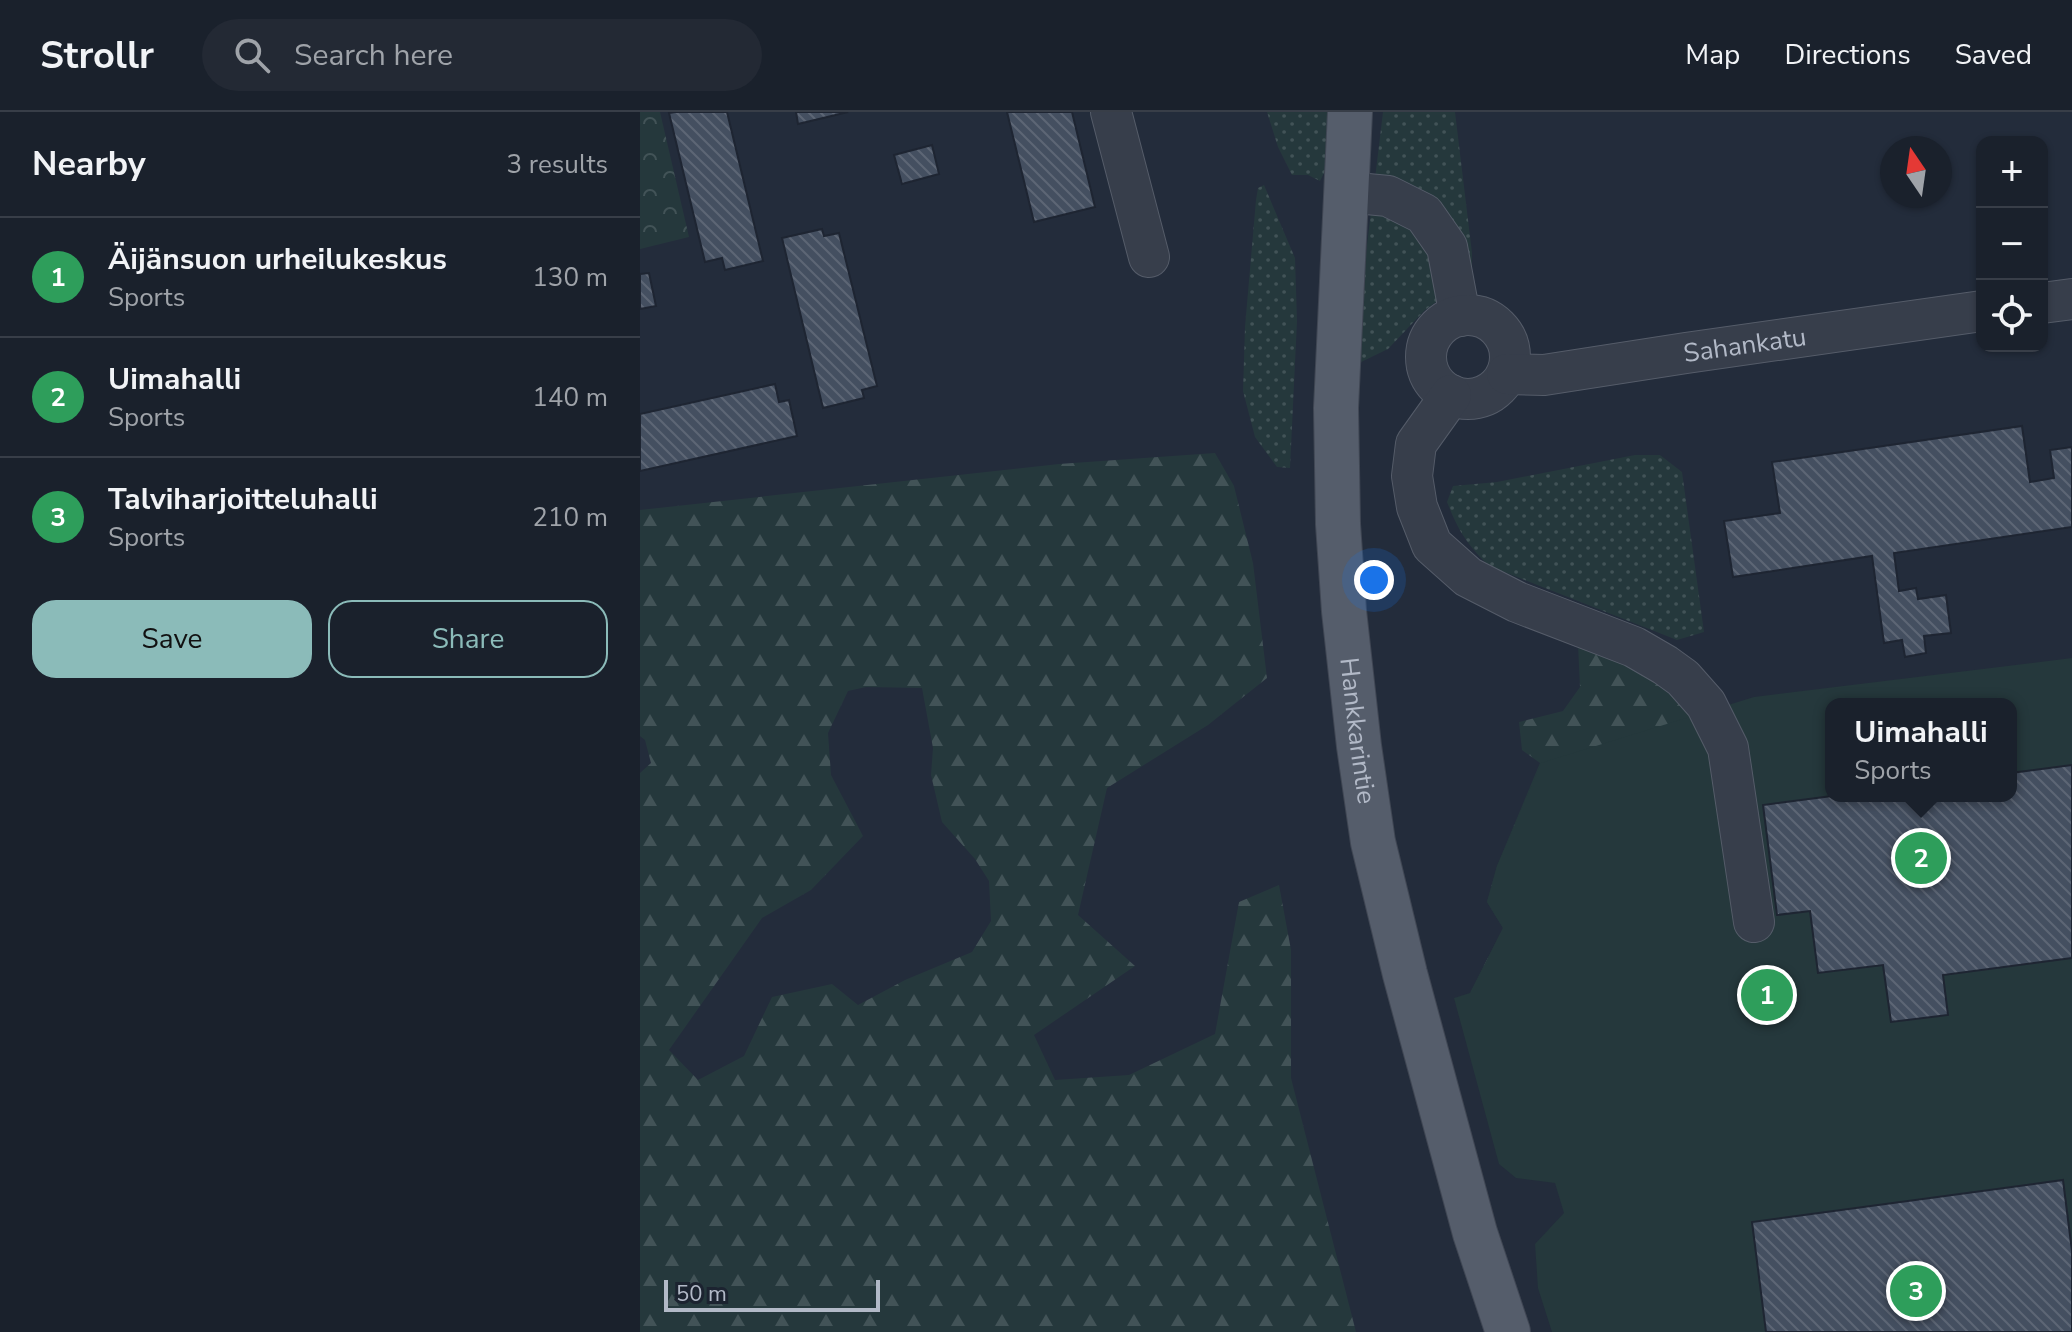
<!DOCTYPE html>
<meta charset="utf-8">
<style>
body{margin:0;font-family:"Nunito Sans",sans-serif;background:#232934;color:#f1f3f6}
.controls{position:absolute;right:24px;top:24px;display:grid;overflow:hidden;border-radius:16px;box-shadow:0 2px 6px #0004}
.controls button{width:72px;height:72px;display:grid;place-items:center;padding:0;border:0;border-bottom:2px solid #383e48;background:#1a212c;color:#f1f3f6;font:40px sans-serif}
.compass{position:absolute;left:1240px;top:24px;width:72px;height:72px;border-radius:50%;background:#1a212c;box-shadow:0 2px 6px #0004;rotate:347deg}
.scale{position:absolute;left:24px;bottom:20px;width:216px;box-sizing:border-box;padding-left:8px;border:4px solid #b2b9c7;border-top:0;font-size:22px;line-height:28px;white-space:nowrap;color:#b2b9c7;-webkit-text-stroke:6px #1c2330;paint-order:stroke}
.you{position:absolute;left:734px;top:468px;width:28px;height:28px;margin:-20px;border:6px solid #fff;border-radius:50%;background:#1a73e8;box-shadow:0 0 0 12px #1a73e833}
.badge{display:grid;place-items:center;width:52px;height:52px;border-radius:50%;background:#8bbbb9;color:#fff;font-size:26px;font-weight:700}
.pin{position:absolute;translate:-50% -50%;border:4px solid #fff;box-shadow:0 2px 8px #0006}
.popup{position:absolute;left:1185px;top:586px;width:192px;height:104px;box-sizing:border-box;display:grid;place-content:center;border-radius:16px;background:#1a212c;filter:drop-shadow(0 2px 6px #0005);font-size:26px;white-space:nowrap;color:#9fa3a9}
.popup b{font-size:30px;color:#f1f3f6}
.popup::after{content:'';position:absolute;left:50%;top:100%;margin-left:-16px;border:16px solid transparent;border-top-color:#1a212c}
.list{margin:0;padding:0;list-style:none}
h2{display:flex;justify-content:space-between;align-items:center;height:104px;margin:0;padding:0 32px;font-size:34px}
h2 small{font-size:26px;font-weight:400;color:#9fa3a9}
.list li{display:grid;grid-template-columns:52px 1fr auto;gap:24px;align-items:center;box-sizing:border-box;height:120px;padding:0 32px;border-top:2px solid #383e48}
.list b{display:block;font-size:30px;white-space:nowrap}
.list p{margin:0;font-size:26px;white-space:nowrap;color:#9fa3a9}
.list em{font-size:26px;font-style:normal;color:#9fa3a9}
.actions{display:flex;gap:16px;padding:24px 32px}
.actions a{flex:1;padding:18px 0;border:2px solid #8bbbb9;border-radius:24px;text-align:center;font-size:28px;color:#8bbbb9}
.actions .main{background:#8bbbb9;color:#111}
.icon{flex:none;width:44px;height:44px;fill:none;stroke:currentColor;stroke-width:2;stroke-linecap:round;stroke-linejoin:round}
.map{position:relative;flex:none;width:1432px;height:1220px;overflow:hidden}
header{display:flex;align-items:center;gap:48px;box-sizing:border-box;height:112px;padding:0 40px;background:#1a212c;border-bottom:2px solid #383e48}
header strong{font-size:38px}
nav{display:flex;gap:44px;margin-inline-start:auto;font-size:28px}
.search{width:560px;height:72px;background:#232934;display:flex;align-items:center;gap:20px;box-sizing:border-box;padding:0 28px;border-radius:44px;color:#9fa3a9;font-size:30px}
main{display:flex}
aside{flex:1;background:#1a212c}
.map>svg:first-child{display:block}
.grass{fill:url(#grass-dots)}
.forest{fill:url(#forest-firs);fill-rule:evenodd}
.park{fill:url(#park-crowns)}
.garden{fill:#25383c;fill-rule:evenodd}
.building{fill:url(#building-back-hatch);stroke:#1e2532;stroke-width:2}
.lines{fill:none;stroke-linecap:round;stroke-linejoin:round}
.minor-casing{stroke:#555c69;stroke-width:42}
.major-casing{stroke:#404754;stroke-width:46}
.minor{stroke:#373e4b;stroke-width:40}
.major{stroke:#555d6b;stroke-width:44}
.labels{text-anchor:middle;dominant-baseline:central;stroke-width:6;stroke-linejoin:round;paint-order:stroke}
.street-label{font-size:26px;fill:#b2b9c7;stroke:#1c2330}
</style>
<header>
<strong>Strollr</strong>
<div class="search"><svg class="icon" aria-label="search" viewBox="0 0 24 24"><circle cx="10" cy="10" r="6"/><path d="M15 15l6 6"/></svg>Search here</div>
<nav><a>Map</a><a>Directions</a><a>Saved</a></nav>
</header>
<main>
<aside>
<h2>Nearby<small>3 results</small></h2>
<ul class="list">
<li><span class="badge" style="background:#2e9e5b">1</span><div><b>Äijänsuon urheilukeskus</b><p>Sports</p></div><em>130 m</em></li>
<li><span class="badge" style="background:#2e9e5b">2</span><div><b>Uimahalli</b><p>Sports</p></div><em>140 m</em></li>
<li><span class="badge" style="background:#2e9e5b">3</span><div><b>Talviharjoitteluhalli</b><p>Sports</p></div><em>210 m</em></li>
</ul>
<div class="actions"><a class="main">Save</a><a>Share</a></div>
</aside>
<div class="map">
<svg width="1432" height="1220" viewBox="0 0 1432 1220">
<defs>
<pattern id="grass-dots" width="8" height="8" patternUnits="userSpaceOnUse" patternTransform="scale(2)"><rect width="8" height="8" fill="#25383c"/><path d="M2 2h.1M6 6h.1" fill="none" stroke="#425357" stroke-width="1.8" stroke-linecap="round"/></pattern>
<pattern id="forest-firs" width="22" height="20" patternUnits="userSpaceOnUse" patternTransform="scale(2)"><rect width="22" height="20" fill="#25383c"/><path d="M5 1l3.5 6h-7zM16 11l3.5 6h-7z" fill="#425357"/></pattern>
<pattern id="park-crowns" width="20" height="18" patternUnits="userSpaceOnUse" patternTransform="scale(2)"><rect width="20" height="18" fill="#25383c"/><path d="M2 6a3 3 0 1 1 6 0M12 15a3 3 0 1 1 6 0" fill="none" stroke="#425357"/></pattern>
<pattern id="building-back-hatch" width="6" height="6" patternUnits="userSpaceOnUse" patternTransform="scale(2)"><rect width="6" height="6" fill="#444f60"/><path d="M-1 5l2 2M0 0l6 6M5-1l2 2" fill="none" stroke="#5d6675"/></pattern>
</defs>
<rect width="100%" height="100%" fill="#232c3b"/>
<g class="grass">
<polygon points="627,0 689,0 688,53 680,69 668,63 652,63 638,35"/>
<polygon points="743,0 815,0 832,141 832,192 810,180 785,198 748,237 717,252 727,133"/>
<polygon points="624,73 655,146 657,209 650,356 637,355 615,325 603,279 605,215 616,88 618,76"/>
<path d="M 995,343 L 1020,343 L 1042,360 L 1064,520 L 1037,528 L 849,454 C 826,431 819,420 807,390 L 813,374 L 857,370 Z"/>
</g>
<g class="forest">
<path d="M 575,341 L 594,374 L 613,451 L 627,566 L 568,613 L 467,676 L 438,803 L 495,854 L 394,923 L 415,968 L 489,963 L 575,922 L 599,790 L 639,773 L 651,838 L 651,966 L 716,1220 L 0,1220 L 0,661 L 11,651 L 5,628 L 0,624 L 0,398 L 419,352 ZM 226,575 L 282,576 L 293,636 L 291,663 L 302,710 L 335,747 L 349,769 L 351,809 L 332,840 L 265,868 L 218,893 L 192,872 L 132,885 L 104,944 L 58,968 L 29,938 L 122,806 L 171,778 L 223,724 L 191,663 L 188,621 L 208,579 Z"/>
<path d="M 938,532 C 982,543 1022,574 1055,604 L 830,881 L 863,816 L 847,790 L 857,754 L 900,651 L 882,638 L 879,610 L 923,599 L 940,575 Z"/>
</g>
<polygon class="park" points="0,0 20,0 49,125 0,137"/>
<path class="garden" d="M 1432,546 L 1432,1220 L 912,1220 L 898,1176 L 895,1132 L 924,1101 L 915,1071 L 876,1066 L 859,1052 L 814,886 L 830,881 L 863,816 L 847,790 L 857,754 L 901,651 L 1114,585 ZM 1191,592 L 1371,592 L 1371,684 L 1191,684 Z"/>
<g class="building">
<polygon points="35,0 87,0 123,149 85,158 82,146 65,150 29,1"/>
<polygon points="156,0 208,0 158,12"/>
<polygon points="367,0 432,0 455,95 394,110"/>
<polygon points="292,33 299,62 262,72 254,43"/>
<polygon points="182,117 184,124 199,121 237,274 222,278 224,286 183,296 142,126"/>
<polygon points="9,161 16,194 0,197 0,162"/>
<polygon points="135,272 139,290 149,288 157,324 0,359 0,302"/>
<polygon points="1382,314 1390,370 1414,366 1410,338 1432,335 1432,415 1254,441 1259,479 1276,476 1278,487 1306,483 1311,521 1284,524 1286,541 1265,545 1262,528 1244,531 1232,444 1093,465 1084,409 1140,401 1132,350"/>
<polygon points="1432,653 1432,846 1303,863 1308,903 1251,910 1243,853 1178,861 1170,799 1137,803 1123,693 1192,684 1371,684 1371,661"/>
<polygon points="1423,1068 1432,1139 1432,1220 1126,1220 1112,1110"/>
</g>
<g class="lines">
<defs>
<g id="minor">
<polyline points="471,0 509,145"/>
<polyline points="706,80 748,84 784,102 807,135 820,204"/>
<polyline points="1402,191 1432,187"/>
<circle cx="828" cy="245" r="42"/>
<path id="s1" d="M 867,262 L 904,263 L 1046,241 L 1342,199"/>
<polyline points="811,283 776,332 772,364 777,395 792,433 828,465 877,490 994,535 1025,553 1043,566 1066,592 1088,636 1114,810"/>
</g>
<g id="major">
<path id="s2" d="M 710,0 L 696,296 L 698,412 L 704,499 L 719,634 L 733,730 L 765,862 L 835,1121 L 868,1220"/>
</g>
</defs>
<use href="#minor" class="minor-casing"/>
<use href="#major" class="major-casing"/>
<use href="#minor" class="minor"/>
<use href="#major" class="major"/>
</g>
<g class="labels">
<g class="street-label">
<text stroke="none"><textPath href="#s1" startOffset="240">Sahankatu</textPath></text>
<text stroke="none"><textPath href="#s2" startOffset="620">Hankkarintie</textPath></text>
</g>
</g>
</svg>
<div class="controls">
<button>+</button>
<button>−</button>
<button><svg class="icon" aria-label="locate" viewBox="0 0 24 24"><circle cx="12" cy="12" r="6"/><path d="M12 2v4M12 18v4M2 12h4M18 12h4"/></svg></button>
</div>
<svg class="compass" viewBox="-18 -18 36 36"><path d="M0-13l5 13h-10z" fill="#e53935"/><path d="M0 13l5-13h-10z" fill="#9fa3a9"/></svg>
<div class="scale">50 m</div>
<div class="you"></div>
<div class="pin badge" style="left:1127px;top:883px;background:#2e9e5b">1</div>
<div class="pin badge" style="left:1281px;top:746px;background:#2e9e5b">2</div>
<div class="popup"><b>Uimahalli</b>Sports</div>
<div class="pin badge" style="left:1276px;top:1179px;background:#2e9e5b">3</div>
</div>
</main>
